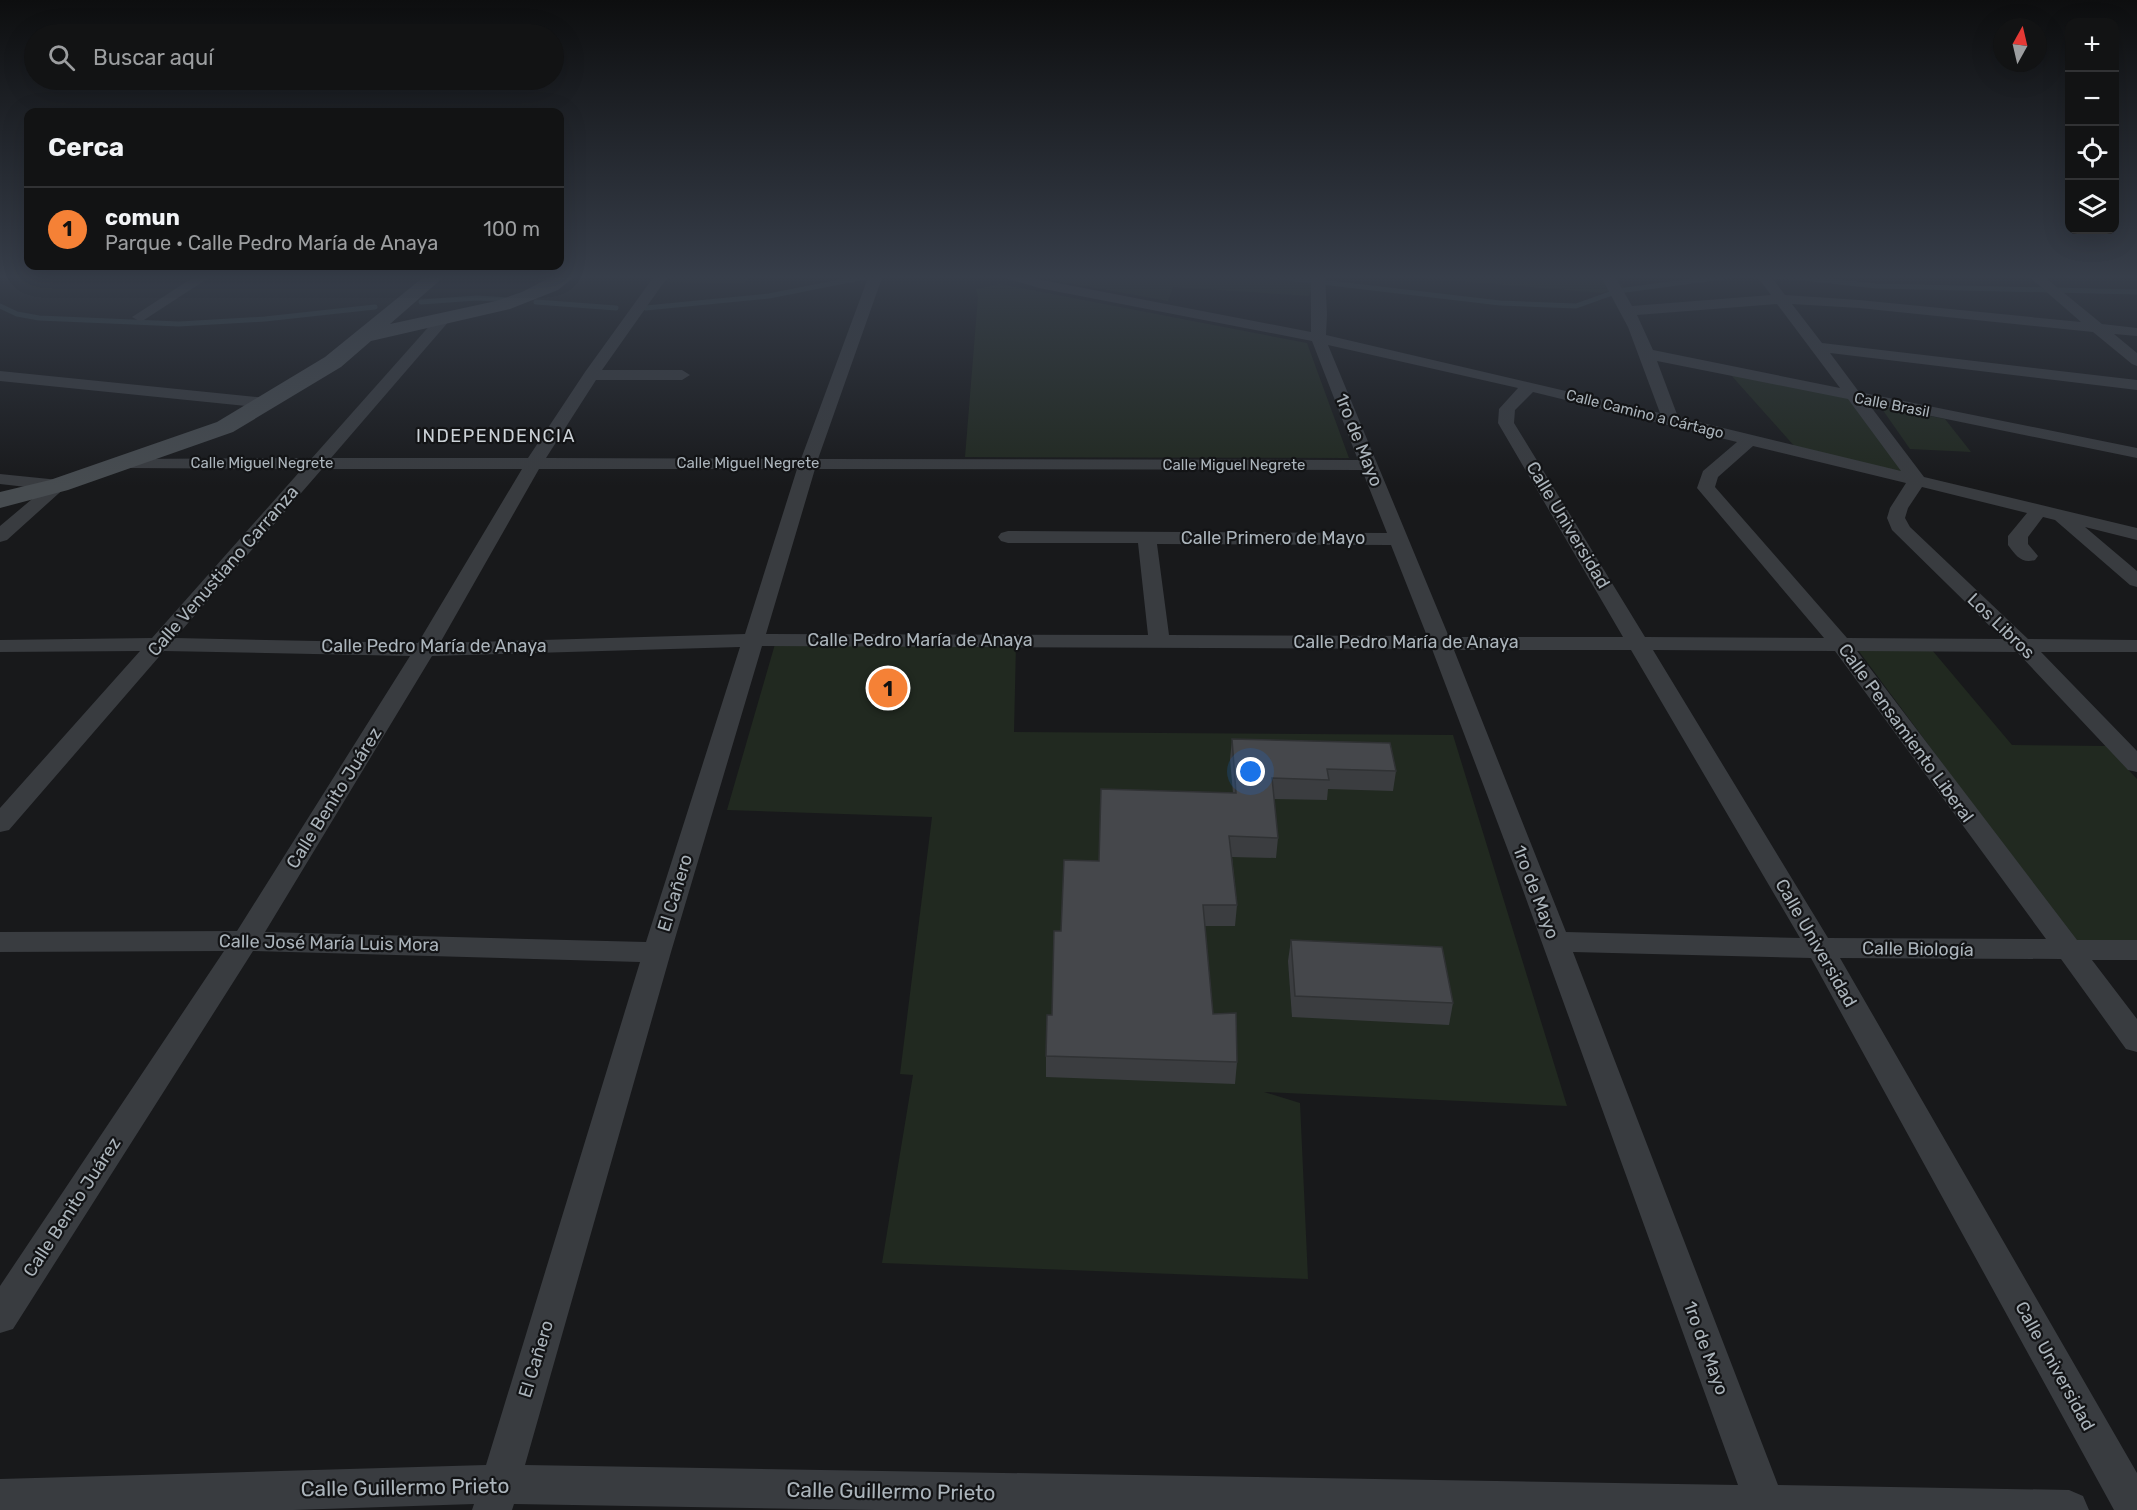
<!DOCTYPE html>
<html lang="es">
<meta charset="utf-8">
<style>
body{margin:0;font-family:Rubik,sans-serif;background:#1f2022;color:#f1f3f6}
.controls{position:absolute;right:18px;top:18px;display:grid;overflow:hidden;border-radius:12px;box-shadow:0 6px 24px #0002}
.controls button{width:54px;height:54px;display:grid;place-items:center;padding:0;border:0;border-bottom:2px solid #313234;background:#121314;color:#f1f3f6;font:30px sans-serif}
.compass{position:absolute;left:1993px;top:18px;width:54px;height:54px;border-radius:50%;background:#121314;box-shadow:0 6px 24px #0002;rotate:8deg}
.you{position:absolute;left:1251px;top:772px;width:21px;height:21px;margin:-15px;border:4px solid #fff;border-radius:50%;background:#1a73e8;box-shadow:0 0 0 9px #1a73e833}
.badge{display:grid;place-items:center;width:39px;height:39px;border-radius:50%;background:#f58136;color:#111;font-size:20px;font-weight:700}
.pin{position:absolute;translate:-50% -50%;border:3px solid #fff;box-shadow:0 2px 6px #0006}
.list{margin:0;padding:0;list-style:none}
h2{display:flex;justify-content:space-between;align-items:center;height:78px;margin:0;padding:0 24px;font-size:26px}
h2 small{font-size:20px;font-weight:400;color:#9c9ea0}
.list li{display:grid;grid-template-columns:39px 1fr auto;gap:18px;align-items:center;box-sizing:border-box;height:84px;padding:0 24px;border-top:2px solid #313234}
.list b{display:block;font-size:22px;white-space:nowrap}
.list p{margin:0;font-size:20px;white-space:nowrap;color:#9c9ea0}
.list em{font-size:20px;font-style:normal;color:#9c9ea0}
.icon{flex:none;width:33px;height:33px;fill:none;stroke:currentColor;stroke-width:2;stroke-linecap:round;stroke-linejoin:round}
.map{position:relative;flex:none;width:2137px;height:1510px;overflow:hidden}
.search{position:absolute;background:#121314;box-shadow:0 6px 24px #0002;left:24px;top:24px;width:540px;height:66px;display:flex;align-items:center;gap:15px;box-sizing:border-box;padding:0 21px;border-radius:33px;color:#9c9ea0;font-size:22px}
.panel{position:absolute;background:#121314;box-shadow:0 6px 24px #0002;left:24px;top:108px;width:540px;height:162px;border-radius:12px}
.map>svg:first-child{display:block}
.green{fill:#212920}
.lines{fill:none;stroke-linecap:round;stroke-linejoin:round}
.stream{stroke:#2e3c3f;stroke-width:5}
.street{fill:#393c40;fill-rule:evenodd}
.secondary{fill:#474c50;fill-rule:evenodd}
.wall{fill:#3b3d40}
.building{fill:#45474b;stroke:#303234;stroke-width:1.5}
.labels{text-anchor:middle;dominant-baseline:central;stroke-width:4.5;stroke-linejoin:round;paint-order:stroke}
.far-street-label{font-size:15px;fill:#abb4bb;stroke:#131416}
.far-quarter-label{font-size:18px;letter-spacing:1.5px;fill:#ccd2d7;stroke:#131416}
.street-label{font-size:18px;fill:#abb4bb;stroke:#131416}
.near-street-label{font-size:21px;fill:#abb4bb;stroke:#131416}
</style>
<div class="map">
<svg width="2137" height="1510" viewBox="0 0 2137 1510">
<rect width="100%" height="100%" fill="#18191b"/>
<g class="green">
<polygon points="672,275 750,275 745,283 667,282"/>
<polygon points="1023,275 1249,275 1313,283 1309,296 1173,287 1168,301"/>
<polygon points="1387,275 1615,275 1624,287 1602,293"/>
<polygon points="1000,284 1307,343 1349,458 965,457 978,297 976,289"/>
<polygon points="1730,374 1850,398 1906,475 1796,448"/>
<polygon points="1880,406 1945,419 1971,452 1910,449"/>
<polygon points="775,644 1016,644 1014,732 1453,735 1567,1106 1264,1092 1300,1103 1308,1279 882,1263 913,1075 900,1074 932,817 727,810"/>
<polygon points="1858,650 1932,650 2012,745 2106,746 2137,779 2137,940 2075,942"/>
</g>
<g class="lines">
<g class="stream">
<polyline points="1262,275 1500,303 1576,306 1618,291 1737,275 1794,277 1876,286 2137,292"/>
<polyline points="421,302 477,298 510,300"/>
<polyline points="536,302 616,308"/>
<polyline points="0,306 17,314 39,318 179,324 265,319 375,307"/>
<polyline points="646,308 769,296 875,275"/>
</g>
<g class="street">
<polygon points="197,275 213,275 144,320 139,321 132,317"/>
<path d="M 655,275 L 669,275 L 602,370 L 682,370 L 690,375 L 682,380 L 596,380 L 546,458 L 801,459 L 869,275 L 883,275 L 818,459 L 1358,460 L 1312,341 L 1039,288 L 1006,278 L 1004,275 L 1024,275 L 1042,280 L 1311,332 L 1311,275 L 1325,275 L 1327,314 L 1326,335 L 1660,413 L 1628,327 L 1600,275 L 1614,275 L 1632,306 L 1771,295 L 1756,275 L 1770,275 L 1785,295 L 1859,300 L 2081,322 L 2027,275 L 2042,275 L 2102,324 L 2137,328 L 2137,336 L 2114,334 L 2137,353 L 2137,366 L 2132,364 L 2093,332 L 1859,308 L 1792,304 L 1822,343 L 2137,380 L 2137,390 L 1830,353 L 1859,392 L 2137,448 L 2137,458 L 1868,403 L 1924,477 L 2137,528 L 2137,540 L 2085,527 L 2137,571 L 2137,587 L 2130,585 L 2055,520 L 2043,517 L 2028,537 L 2028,544 L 2038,556 L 2035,560 C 2022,564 2016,556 2008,545 L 2008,536 L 2027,513 L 1922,487 L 1908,508 L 1905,518 L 1910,527 L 2028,639 L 2137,640 L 2137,652 L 2041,652 L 2137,751 L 2137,772 L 2128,770 L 2017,652 L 1857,651 L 2077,940 L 2137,940 L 2137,960 L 2092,960 L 2137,1019 L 2137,1052 L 2126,1049 L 2061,959 L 1840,958 L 2137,1473 L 2137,1510 L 2114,1510 L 1811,958 L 1573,952 L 1778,1485 L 2069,1490 L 2083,1496 L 2089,1510 L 874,1510 L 514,1504 L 512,1510 L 472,1510 L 474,1504 L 293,1510 L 0,1510 L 0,1479 L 486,1465 L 640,962 L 253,951 L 13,1329 L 0,1333 L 0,1286 L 224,951 L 0,952 L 0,932 L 237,931 L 410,656 L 164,651 L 9,830 L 0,832 L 0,808 L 140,651 L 0,652 L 0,640 L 152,638 L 302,469 L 127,468 L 121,467 L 118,463 L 121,459 L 312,458 L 440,314 L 445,313 L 452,317 L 450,320 L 331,458 L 528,458 L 585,372 ZM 1777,304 L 1840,388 L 1653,350 L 1637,315 ZM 1328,345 L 1518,388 L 1499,409 L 1498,423 L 1623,637 L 1449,637 ZM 1657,361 L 1848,399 L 1901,471 L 1678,417 ZM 1533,392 L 1737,442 L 1703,471 L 1697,488 L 1824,638 L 1645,637 L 1514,423 L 1515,410 ZM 1753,446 L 1906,483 L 1890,508 L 1887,518 L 1892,530 L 2003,639 L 1847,638 L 1715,487 L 1718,477 ZM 322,469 L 522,469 L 418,643 L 175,638 ZM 539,469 L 797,469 L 745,634 L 440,643 ZM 815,469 L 1362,470 L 1387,533 L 1008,531 L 1001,533 L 998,537 L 1001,541 L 1008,543 L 1138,543 L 1148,635 L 766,634 ZM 1157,544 L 1391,545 L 1427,636 L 1169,635 ZM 762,646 L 1432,649 L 1520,882 L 1738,1485 L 525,1465 L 671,952 ZM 740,647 L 646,942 L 265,932 L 432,656 ZM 1454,650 L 1631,650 L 1800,938 L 1566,932 ZM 1653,650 L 1835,651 L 2046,939 L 1828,938 Z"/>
<polygon points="0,371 267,398 275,403 267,408 0,381"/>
<polygon points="0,474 59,480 65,481 68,485 7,540 0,542 0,526 44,489 0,484"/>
</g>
<polygon class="secondary" points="426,275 446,275 390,324 496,301 522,292 555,275 576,275 558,290 510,309 371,341 341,367 233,432 68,490 0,508 0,492 50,480 217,422 325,357"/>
</g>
<g class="wall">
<polygon points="1232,739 1396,771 1393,791 1328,789 1327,800 1274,799 1278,838 1276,858 1232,857 1237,905 1235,926 1204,926 1213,1014 1237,1062 1235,1084 1046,1077 1046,1056 1052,1015 1061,931 1099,861 1233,793 1230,759"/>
<polygon points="1291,940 1453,1003 1449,1025 1292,1017 1288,961"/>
</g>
<g class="building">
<polygon points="1232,739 1390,743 1396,771 1327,769 1329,780 1272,778 1278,838 1229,836 1237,905 1203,905 1213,1014 1236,1013 1237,1062 1046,1056 1047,1015 1052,1015 1054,931 1061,931 1064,860 1099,861 1101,789 1236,793"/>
<polygon points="1291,940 1442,947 1453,1003 1295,996"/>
</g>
<linearGradient id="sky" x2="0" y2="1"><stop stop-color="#0d0e0f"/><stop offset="0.57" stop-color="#373e4a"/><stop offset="1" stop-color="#373e4a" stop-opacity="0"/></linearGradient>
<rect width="2137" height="486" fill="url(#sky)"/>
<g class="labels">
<g class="far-street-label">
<text transform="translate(1892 405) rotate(11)">Calle Brasil</text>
<text transform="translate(1645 414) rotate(14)">Calle Camino a Cártago</text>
<text x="262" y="463">Calle Miguel Negrete</text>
<text x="748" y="463">Calle Miguel Negrete</text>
<text x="1234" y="465">Calle Miguel Negrete</text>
</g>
<g class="far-quarter-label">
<text x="496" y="436">INDEPENDENCIA</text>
</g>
<g class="street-label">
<text transform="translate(1359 440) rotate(68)">1ro de Mayo</text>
<text transform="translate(1568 525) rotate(59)">Calle Universidad</text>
<text x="1273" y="538">Calle Primero de Mayo</text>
<text transform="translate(223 571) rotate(-49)">Calle Venustiano Carranza</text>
<text transform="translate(2001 626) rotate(44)">Los Libros</text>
<text x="920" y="640">Calle Pedro María de Anaya</text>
<text x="1406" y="642">Calle Pedro María de Anaya</text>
<text x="434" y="646">Calle Pedro María de Anaya</text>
<text transform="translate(1906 733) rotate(54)">Calle Pensamiento Liberal</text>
<text transform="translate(334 798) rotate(-58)">Calle Benito Juárez</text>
<text transform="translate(1536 892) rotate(69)">1ro de Mayo</text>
<text transform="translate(675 893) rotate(-73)">El Cañero</text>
<text transform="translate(329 943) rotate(1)">Calle José María Luis Mora</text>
<text transform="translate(1816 943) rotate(60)">Calle Universidad</text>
<text transform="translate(1918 949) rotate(1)">Calle Biología</text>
<text transform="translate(72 1207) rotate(-57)">Calle Benito Juárez</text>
<text transform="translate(1706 1348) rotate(70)">1ro de Mayo</text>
<text transform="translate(536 1359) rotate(-73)">El Cañero</text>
<text transform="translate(2055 1366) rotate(61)">Calle Universidad</text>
</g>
<g class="near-street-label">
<text transform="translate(405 1487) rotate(-1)">Calle Guillermo Prieto</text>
<text transform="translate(891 1491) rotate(1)">Calle Guillermo Prieto</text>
</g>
</g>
</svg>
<div class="controls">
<button>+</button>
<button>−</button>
<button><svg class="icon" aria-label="locate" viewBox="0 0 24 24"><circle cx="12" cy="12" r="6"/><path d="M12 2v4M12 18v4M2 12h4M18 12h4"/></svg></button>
<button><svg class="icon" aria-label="layers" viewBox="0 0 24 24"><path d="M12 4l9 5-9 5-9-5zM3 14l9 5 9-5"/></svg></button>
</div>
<svg class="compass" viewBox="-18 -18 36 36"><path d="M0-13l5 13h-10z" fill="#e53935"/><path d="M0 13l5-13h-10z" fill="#9c9ea0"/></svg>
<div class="you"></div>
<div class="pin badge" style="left:888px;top:688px">1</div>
<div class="search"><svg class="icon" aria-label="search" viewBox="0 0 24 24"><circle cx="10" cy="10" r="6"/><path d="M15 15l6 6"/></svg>Buscar aquí</div>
<section class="panel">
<h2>Cerca<small></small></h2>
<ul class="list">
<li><span class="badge">1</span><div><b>comun</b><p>Parque · Calle Pedro María de Anaya</p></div><em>100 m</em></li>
</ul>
</section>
</div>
